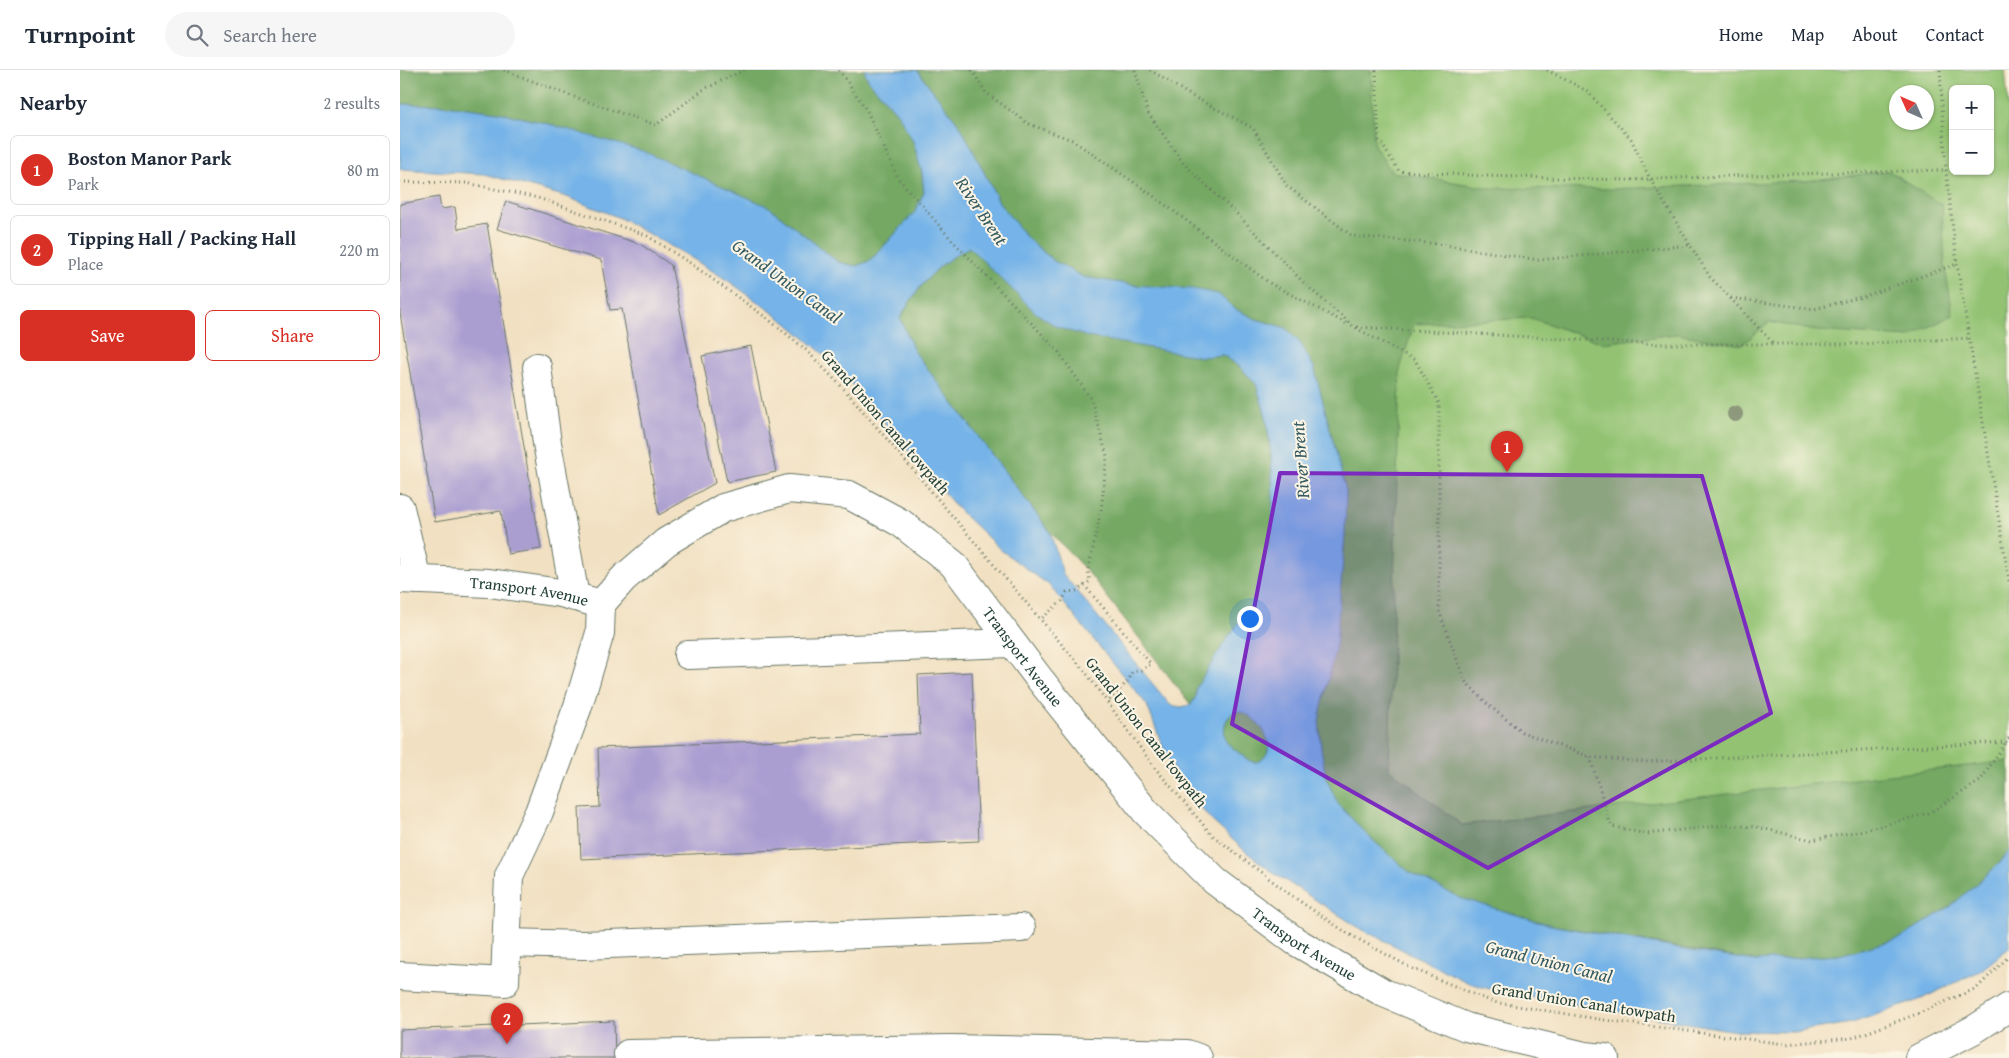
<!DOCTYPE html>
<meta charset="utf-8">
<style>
body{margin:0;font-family:"Gentium Book Plus",serif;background:#f6f6f7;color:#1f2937}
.controls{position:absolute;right:15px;top:15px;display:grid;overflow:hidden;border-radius:8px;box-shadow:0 1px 4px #0004}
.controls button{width:45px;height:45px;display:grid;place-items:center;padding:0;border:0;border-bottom:1px solid #e0e1e3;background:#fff;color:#1f2937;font:25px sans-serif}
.compass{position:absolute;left:1489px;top:15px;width:45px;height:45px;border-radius:50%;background:#fff;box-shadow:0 1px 4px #0004;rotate:315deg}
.you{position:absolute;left:849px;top:548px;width:18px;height:18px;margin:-12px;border:4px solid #fff;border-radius:50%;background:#1a73e8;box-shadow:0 0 0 8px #1a73e833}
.badge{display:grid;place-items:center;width:32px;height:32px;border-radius:50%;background:#d93025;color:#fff;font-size:16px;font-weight:700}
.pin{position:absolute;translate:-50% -41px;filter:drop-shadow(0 1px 2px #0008)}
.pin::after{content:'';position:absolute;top:26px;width:18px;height:15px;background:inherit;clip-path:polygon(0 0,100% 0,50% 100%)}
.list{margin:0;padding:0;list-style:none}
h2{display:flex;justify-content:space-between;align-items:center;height:65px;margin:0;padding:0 20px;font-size:21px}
h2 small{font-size:16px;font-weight:400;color:#747a83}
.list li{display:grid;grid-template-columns:32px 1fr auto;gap:15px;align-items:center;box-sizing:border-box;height:70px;margin:0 10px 10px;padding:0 10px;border:1px solid #e0e1e3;border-radius:8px}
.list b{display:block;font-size:19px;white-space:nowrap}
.list p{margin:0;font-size:16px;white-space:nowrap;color:#747a83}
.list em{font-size:16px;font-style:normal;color:#747a83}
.actions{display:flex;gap:10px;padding:15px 20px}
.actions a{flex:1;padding:11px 0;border:1px solid #d93025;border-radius:8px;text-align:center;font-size:18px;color:#d93025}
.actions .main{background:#d93025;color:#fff}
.icon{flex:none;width:28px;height:28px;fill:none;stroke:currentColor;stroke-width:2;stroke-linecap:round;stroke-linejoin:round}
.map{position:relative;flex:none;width:1609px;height:988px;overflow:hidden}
header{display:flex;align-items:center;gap:30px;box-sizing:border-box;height:70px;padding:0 25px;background:#fff;border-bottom:1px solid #e0e1e3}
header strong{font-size:24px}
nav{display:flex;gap:28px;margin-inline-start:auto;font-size:18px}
.search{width:350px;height:45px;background:#f6f6f7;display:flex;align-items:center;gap:12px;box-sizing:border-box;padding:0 18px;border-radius:28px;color:#747a83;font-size:19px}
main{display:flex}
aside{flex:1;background:#fff}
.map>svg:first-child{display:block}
.green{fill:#92c272;stroke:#588053;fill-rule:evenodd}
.forest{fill:#75a864;stroke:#4a724c}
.water{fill:#75b3e8;stroke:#4a788e;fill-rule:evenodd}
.building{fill:#aa9ed1}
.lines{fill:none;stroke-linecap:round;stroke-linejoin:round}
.minor-casing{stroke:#687665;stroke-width:30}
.path{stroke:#687665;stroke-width:3;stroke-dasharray:1 4;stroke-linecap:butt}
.minor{stroke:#fff;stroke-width:28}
.tree{fill:#8d987c}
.marked{fill:#7b2cbf;fill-opacity:0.2;stroke:#7b2cbf;stroke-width:4;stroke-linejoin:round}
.labels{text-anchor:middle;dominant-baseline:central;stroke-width:4;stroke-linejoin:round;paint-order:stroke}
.street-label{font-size:16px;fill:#1f3d34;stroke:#fcf5e5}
.water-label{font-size:18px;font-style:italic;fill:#345a61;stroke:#fcf5e5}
</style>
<header>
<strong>Turnpoint</strong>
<div class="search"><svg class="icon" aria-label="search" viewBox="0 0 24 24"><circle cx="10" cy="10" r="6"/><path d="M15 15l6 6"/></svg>Search here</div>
<nav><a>Home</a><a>Map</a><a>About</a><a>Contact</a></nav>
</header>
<main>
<aside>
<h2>Nearby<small>2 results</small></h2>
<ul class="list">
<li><span class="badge">1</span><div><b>Boston Manor Park</b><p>Park</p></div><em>80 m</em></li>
<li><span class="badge">2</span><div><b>Tipping Hall / Packing Hall</b><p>Place</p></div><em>220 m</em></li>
</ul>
<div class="actions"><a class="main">Save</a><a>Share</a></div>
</aside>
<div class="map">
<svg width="1609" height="988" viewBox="0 0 1609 988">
<rect width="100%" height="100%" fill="#fcf5e5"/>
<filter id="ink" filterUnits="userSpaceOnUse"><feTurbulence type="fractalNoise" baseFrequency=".02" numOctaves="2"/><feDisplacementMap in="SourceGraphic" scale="10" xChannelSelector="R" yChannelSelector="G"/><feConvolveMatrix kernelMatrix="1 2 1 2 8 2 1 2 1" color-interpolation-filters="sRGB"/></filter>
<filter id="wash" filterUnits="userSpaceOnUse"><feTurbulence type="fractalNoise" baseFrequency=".0096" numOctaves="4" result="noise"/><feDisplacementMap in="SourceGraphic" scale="20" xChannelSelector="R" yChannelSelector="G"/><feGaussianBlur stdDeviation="1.12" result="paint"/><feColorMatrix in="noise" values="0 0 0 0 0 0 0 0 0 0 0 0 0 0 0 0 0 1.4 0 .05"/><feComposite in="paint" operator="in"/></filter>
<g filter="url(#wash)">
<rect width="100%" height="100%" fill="#f1e0c1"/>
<path class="green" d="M 0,0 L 1605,0 L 1609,45 L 1609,780 L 1356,891 L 1151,855 L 823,675 L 688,502 L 650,462 L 559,341 L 44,35 L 0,34 ZM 1553,19 L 1590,19 L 1590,101 L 1553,101 ZM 1496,22 L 1526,22 L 1526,52 L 1496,52 Z"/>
<g class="forest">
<polygon points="0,0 464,0 469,11 498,44 513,71 522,103 524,122 515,142 470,191 456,196 438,192 369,137 149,54 98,42 44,35 0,34"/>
<polygon points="517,0 971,0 974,75 992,102 1090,118 1210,119 1404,111 1489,101 1542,135 1545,197 1553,245 1509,267 1416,261 1369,252 1342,275 1277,264 1203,273 1131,248 1014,254 1000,299 989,699 1062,755 1609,691 1609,780 1600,793 1551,836 1498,869 1439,885 1356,891 1151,855 1060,828 1009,802 968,766 938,734 926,708 921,678 919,650 936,575 945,465 946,421 914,297 886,258 856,249 835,239 818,224 733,215 683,207 654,191 628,169 600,134 561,57"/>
<path d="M 570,176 L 586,191 L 733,274 L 802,287 L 823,285 L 840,297 L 856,314 L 866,346 L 871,385 L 873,427 L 872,463 L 850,538 L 826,570 L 796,618 L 796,626 L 791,635 L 688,502 L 650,462 L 514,281 L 500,248 C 519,215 536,195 570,176 Z"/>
<path d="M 835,641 C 841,641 845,642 850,645 C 862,653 878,680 861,690 C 858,692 854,693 850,691 C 842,686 833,678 826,672 C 823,657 823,651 835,641 Z"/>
</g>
<path class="water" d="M 464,0 L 517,0 L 561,57 L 600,134 L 628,169 L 654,191 L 683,207 L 733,215 L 793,219 L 818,224 L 835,239 L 856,249 L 886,258 L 901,274 L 914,297 L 946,421 L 945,465 L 936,575 L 919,650 L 921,678 L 926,708 L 938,734 L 968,766 L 1009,802 L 1060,828 L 1151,855 L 1297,882 L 1356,891 L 1439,885 L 1498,869 L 1551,836 L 1600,793 L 1609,780 L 1609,878 L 1580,901 L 1519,930 L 1452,953 L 1393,962 L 1336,961 L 1104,923 L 1069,913 L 961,859 L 875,804 L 845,781 L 810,749 L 777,708 L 764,680 L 747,635 L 649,515 L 602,481 L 558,439 L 434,293 L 387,253 L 330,212 L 285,184 L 220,148 L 167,127 L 84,104 L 0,99 L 0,34 L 44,35 L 98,42 L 149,54 L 243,81 L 369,137 L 438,192 L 456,196 L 470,191 L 485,175 L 515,142 L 524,122 L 522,103 L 513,71 L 498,44 L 469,11 ZM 569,177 L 636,243 L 657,257 L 688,267 L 802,287 L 823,285 L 840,297 L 856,314 L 866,346 L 871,385 L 873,427 L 872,462 L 850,538 L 826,570 L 796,618 L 796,626 L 791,635 L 781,637 L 770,635 L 663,504 L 650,462 L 514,281 L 500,248 C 519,215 536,195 569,177 ZM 835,641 C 857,642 881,678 861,690 C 858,692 854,693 850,691 C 842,686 833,678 826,672 C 823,657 823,651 835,641 Z"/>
<g id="blocks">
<g class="building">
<polygon points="39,127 41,139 55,137 58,159 87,154 141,479 108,484 101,441 35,452 0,243 0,134"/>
<polygon points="106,131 240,174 271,195 315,413 259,445 222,239 210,240 201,190 97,159"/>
<polygon points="351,276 376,402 327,412 302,286"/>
<polygon points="572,602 579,771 181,789 179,738 200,737 198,678 520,664 518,605"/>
<polygon points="214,951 215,988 0,988 0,960"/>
</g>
</g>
</g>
<g filter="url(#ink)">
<use href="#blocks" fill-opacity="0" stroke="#687665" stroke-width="1"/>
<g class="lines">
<defs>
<g id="minor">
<polyline points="137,297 147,373 175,527"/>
<polyline points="0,438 17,510"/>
<path id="s1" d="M 0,509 L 89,513 L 161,523 L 201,534 L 224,508 L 266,472 L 323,438 L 389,419 L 449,425 L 501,453 L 553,494 L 638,607 L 746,742 L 815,811 L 895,871 L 984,923 L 1066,957 L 1185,986 L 1205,988"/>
<polyline points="288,585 612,573"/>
<polyline points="107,873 183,875 621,858"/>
<polyline points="0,906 105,912 109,806 139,742 178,636 200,563 201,534"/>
<polyline points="228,984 551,979 787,984 798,988"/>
<polyline points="1519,988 1575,959 1609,937"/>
</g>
</defs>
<use href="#minor" class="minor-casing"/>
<g class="path">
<polyline points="104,0 163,23 256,55 304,19 344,0"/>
<polyline points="439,0 466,39 498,108 551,169 658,281 691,329 707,386 701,441 688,502 690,511 677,521 667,522 662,531 641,549"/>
<polyline points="572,0 586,23 629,54 672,70 751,124 871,214 949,255"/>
<polyline points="735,0 748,43 784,94 838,145 906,215 954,257 1015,290 1039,333 1039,541 1065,611 1086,633 1122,662 1190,687 1244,692 1606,672"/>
<polyline points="750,0 790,25 853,58 887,116 952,166 1040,174 1138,190 1290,175 1310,207 1375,275"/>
<polyline points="976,0 979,70 999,101 1084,106 1227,110 1354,105 1546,100"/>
<polyline points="1147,0 1187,21 1231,69 1250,109 1290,175"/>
<polyline points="1540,0 1546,100 1557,194 1609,511"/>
<polyline points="0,112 66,113 138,128 246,165 290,193 368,249 404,278 445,320 687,604 755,698 812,765 892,826 947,863 1011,898 1093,932 1204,950 1385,974 1452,968 1517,944 1577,918 1609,886"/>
<polyline points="1331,228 1414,239 1465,226 1557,194"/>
<polyline points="957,257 1252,274 1456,274 1570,268"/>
<polyline points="684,515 751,594 742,600 732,602 727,612 708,632"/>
<polyline points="1609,668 1606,672 1609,675"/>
<polyline points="1190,687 1211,756 1246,764 1326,755 1357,757 1412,770 1465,760 1529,743 1580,711 1606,672"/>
</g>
<use href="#minor" class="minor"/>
</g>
<circle class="tree" cx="1335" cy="344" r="8"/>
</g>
<path class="marked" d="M 880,403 L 1302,406 L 1371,643 L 1088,798 L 832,654 Z"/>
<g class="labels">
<g class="street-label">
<text transform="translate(486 352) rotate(49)">Grand Union Canal towpath</text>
<text stroke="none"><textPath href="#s1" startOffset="130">Transport Avenue</textPath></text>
<text stroke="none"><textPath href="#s1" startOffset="730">Transport Avenue</textPath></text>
<text transform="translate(747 662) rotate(52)">Grand Union Canal towpath</text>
<text stroke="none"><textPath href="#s1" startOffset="1135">Transport Avenue</textPath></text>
<text transform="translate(1184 932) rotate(9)">Grand Union Canal towpath</text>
</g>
<g class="water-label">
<text transform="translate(582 141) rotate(56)">River Brent</text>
<text transform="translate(387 211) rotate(36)">Grand Union Canal</text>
<text transform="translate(900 390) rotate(-94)">River Brent</text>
<text transform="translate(1149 891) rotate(14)">Grand Union Canal</text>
</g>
</g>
</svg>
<div class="controls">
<button>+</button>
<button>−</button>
</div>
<svg class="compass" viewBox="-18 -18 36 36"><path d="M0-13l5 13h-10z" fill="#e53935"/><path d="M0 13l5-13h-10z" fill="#747a83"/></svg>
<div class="you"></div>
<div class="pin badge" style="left:1107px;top:402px">1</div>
<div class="pin badge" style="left:107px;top:974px">2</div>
</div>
</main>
